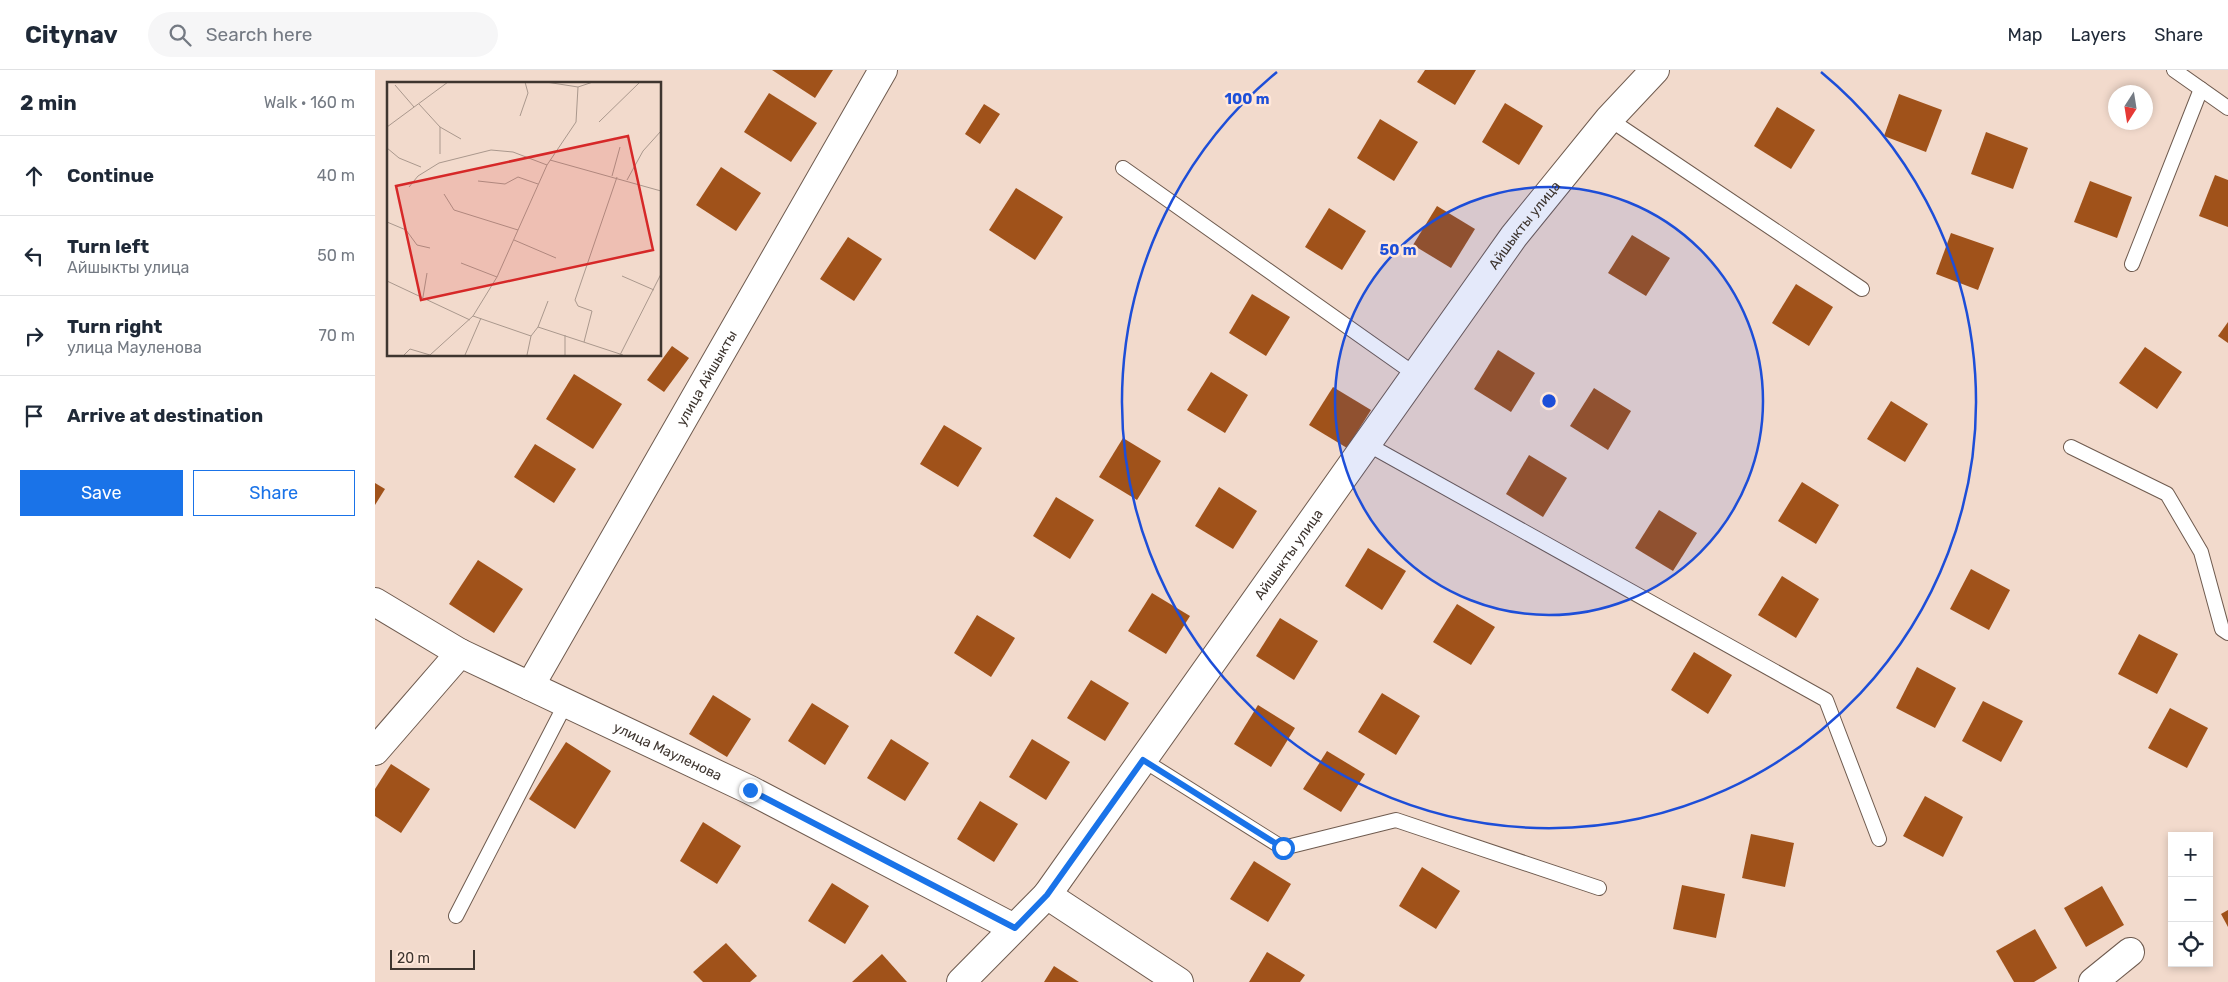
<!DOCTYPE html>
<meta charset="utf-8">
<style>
body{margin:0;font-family:Rubik,sans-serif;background:#f6f6f7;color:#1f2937}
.controls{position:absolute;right:15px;bottom:15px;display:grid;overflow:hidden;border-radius:0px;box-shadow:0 2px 8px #0003}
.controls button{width:45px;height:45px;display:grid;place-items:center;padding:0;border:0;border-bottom:1px solid #e0e1e3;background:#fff;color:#1f2937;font:25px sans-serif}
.compass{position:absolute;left:1733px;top:15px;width:45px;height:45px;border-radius:50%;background:#fff;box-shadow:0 2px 8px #0003;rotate:192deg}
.scale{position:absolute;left:15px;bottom:12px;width:85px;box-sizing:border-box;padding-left:5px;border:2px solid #3e352f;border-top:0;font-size:14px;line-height:18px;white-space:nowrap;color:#3e352f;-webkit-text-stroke:4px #ffe7d9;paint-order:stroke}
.stop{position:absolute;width:15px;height:15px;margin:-11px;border:4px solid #1a73e8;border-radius:50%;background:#fff}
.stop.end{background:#1a73e8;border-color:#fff;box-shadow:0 1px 5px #0008}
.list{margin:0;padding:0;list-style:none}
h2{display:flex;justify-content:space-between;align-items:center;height:65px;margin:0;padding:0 20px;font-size:21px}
h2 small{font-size:16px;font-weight:400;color:#747a83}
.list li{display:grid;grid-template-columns:32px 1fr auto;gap:15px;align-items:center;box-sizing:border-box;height:80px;padding:0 20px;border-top:1px solid #e0e1e3}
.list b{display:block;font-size:19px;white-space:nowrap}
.list p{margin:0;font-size:16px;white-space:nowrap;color:#747a83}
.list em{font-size:16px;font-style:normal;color:#747a83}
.actions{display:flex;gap:10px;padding:15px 20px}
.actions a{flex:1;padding:11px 0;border:1px solid #1a73e8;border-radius:0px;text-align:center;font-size:18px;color:#1a73e8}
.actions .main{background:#1a73e8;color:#fff}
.icon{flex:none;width:28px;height:28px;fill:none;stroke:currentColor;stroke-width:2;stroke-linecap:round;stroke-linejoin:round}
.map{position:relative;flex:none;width:1853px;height:912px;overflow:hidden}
header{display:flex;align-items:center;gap:30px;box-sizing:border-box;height:70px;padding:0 25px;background:#fff;border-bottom:1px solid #e0e1e3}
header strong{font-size:24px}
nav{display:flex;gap:28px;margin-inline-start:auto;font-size:18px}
.search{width:350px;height:45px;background:#f6f6f7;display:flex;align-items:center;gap:12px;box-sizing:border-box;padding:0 18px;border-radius:28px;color:#747a83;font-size:19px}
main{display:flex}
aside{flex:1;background:#fff}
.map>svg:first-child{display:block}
.building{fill:#a0521a}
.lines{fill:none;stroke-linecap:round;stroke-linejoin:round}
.service-casing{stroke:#6f5b4f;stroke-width:16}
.minor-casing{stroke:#6f5b4f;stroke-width:30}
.tertiary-casing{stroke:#6f5b4f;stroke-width:30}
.service{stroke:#fff;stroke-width:14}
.minor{stroke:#fff;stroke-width:28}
.tertiary{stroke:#fff;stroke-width:28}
.route{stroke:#1a73e8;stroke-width:6}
.ring{fill:none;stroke:#1d4ed8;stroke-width:2.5}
.labels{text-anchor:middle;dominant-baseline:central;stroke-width:5;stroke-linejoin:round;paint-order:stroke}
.street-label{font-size:14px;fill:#3e352f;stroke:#ffe7d9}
.inset-road{fill:none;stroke:#aa988d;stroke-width:1}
.view{fill:#d62828;fill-opacity:0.15;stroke:#d62828;stroke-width:2.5}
.inset-edge{fill:none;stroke:#3e352f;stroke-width:2.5}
.centre{fill:#1d4ed8;stroke:#ffe7d9;stroke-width:2.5}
.ring-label{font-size:15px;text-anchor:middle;font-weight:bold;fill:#1d4ed8;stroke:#ffe7d9;stroke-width:5;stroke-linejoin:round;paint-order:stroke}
</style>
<header>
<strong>Citynav</strong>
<div class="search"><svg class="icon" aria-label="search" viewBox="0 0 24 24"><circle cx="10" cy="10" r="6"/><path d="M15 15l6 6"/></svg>Search here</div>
<nav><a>Map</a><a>Layers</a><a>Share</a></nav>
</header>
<main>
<aside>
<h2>2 min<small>Walk · 160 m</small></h2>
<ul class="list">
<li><svg class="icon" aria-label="ahead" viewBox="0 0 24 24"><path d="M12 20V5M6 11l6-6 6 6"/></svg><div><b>Continue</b></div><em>40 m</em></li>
<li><svg class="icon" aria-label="left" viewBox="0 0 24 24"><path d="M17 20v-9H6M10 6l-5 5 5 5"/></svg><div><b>Turn left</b><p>Айшыкты улица</p></div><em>50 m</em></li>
<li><svg class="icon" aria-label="right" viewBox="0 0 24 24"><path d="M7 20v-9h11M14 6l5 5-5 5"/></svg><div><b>Turn right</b><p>улица Мауленова</p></div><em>70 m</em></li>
<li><svg class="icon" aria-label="arrive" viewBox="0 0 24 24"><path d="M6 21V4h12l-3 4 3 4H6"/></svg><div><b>Arrive at destination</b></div></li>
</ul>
<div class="actions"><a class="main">Save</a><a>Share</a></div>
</aside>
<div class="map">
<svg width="1853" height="912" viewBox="0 0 1853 912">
<rect width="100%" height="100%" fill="#f2dacc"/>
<g class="building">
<polygon points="397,0 458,0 440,28"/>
<polygon points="1050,0 1101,0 1080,35 1042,12"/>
<polygon points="394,23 442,53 416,92 369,62"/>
<polygon points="1524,24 1567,40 1551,82 1509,66"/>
<polygon points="1130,33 1168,56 1144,95 1107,72"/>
<polygon points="609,34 625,44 605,74 590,64"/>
<polygon points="1402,37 1440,60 1416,99 1379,76"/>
<polygon points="1005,49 1043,72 1019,111 982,88"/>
<polygon points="1611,62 1653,78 1638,119 1596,104"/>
<polygon points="346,97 386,123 361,161 321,135"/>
<polygon points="1840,105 1853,110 1853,157 1824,146"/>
<polygon points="1715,111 1757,127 1742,168 1699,152"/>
<polygon points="641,118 688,147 660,190 614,160"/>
<polygon points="1062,136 1100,159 1076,198 1038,175"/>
<polygon points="954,138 991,161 967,200 930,177"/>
<polygon points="1576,163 1619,178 1603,220 1561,204"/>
<polygon points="1257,165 1295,188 1271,226 1233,203"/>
<polygon points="473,167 507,189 479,231 445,209"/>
<polygon points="1421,214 1458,237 1434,276 1397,253"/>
<polygon points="877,224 915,247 891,286 854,263"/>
<polygon points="1853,252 1853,273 1843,266"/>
<polygon points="297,276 314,288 289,322 272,310"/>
<polygon points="1770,277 1807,302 1782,339 1744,313"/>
<polygon points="1123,280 1160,303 1136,342 1099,319"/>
<polygon points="836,302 873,325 850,363 812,340"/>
<polygon points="199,304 247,334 218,379 171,349"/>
<polygon points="958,317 996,340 972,378 934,355"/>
<polygon points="1219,318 1256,341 1233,380 1195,356"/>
<polygon points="1516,331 1553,354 1530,392 1492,369"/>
<polygon points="569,355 607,378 583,417 545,394"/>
<polygon points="748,368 786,391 762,430 724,407"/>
<polygon points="160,374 201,399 179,433 139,407"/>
<polygon points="1154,385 1192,408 1168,447 1131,424"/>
<polygon points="1427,412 1464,435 1441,474 1403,451"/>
<polygon points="0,413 10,419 0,435"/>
<polygon points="844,417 882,441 858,479 820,456"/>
<polygon points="681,427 719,450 695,489 658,466"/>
<polygon points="1284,440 1322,463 1298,501 1260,478"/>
<polygon points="993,478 1031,501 1007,540 970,516"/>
<polygon points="103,490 148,519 119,563 74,534"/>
<polygon points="1596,499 1635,520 1614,560 1575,539"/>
<polygon points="1407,506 1444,529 1421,568 1383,545"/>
<polygon points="777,523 815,546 791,584 753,561"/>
<polygon points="1082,534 1120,557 1096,595 1058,572"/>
<polygon points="602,545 640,568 616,607 579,583"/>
<polygon points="905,548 943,571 919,610 881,586"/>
<polygon points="1764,564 1803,584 1782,624 1743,604"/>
<polygon points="1319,582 1357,605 1333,644 1296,620"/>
<polygon points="1542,597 1581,618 1560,658 1521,638"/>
<polygon points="716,610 754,633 730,671 692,648"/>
<polygon points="1007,623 1045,646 1021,685 983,662"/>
<polygon points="338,625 376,649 352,687 314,664"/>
<polygon points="1608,631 1648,651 1626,692 1587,671"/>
<polygon points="437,633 474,656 450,695 413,671"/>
<polygon points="883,635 920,658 896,697 859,674"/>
<polygon points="1795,638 1833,658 1812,698 1773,678"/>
<polygon points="516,669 554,693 530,731 492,708"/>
<polygon points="657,669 695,692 671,730 634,707"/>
<polygon points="191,672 236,701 200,759 154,729"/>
<polygon points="952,681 990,704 966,742 928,719"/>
<polygon points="16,694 55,719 26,763 0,746 0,719"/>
<polygon points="1550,726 1588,747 1568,787 1528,766"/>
<polygon points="605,731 643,754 619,792 582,769"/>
<polygon points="328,752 366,776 342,814 305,791"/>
<polygon points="1376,764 1419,773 1410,817 1367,808"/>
<polygon points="879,791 916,814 893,852 855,829"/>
<polygon points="1047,797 1085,821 1061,859 1024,836"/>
<polygon points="457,813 494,836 470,874 433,851"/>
<polygon points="1307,815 1350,824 1341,868 1298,859"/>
<polygon points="1727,816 1749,855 1711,877 1689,838"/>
<polygon points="1853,840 1853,857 1846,844"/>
<polygon points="1660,859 1682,898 1659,912 1639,912 1621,881"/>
<polygon points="351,873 382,906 375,912 328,912 318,902"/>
<polygon points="892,882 930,905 925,912 874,912"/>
<polygon points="507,884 532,912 477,912"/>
<polygon points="679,896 704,912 669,912"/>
</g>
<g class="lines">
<defs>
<g id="service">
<polyline points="1799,0 1853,38"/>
<polyline points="1234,49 1487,219"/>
<polyline points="748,98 1041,305"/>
<polyline points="1757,194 1826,19"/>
<polyline points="992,374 1451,630 1504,769"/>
<polyline points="1696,377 1792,424 1826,482 1847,559 1853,563"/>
<polyline points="768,690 908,778 1021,750 1224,818"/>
<polyline points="81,846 191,633"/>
</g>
<g id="minor">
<path id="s1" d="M 0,532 L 85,583 L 375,720 L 639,858"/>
<path id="s2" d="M 155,616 L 508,0"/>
<polyline points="0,681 85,583"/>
<polyline points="672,825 804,912"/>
<polyline points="1718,912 1755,882"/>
</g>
<g id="tertiary">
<path id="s3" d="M 586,912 L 672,825 L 1139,166 L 1234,49 L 1280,0"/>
</g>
</defs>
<use href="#service" class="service-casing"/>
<use href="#minor" class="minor-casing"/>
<use href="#tertiary" class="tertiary-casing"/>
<use href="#service" class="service"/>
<use href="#minor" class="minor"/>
<use href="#tertiary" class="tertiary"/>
</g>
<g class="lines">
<polyline class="route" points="375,720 640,858 672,825 768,690 908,778"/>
</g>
<circle cx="1174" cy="331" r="214" fill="#1d4ed8" fill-opacity=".12"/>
<g class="ring">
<circle cx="1174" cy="331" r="214"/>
<path d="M1446 2A427 427 0 1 1 902 2"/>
</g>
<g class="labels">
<g class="street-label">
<text stroke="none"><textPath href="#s3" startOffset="945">Айшыкты улица</textPath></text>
<text stroke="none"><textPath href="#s2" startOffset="355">улица Айшыкты</textPath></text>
<text stroke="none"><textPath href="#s3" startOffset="540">Айшыкты улица</textPath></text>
<text stroke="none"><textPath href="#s1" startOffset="329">улица Мауленова</textPath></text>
</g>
</g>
<g transform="translate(12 12)">
<rect width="274" height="274" fill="#f2dacc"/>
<path class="inset-road" d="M 159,0 L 191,5 L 206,0M 8,3 L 27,25M 32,22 L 53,45 L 53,72M 133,34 L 141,11 L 138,0M 212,40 L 253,0M 0,45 L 61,0M 53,45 L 74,57M 0,66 L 12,76 L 34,85M 163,78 L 274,109M 225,94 L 233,65M 240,98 L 256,69 L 274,49M 91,99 L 118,102 L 131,95 L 151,102M 22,105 L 31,94 L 52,81 L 104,68 L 126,70 L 160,83M 57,112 L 67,128 L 131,148M 0,140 L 19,148 L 30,163 L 43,166M 127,158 L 169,176M 74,181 L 110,195M 235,194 L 267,208M 0,199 L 83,238M 36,215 L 40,191M 86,234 L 144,254 L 151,245 L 236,273M 151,245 L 161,219M 178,253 L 178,273M 197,260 L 205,229 L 191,224 L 188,218 L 230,95M 17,273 L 23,267 L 43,273M 43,273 L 86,234 L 110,195 L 160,83 L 189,40 L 191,5M 78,273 L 94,236M 140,273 L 144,254M 233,273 L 274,192"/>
<path class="view" d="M 241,54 L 266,168 L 34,218 L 9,104 Z"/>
<rect width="274" height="274" class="inset-edge"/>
</g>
<circle cx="1174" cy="331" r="8" class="centre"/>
<g class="ring-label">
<text x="872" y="34">100 m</text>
<text x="1023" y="185">50 m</text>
</g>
</svg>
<div class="controls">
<button>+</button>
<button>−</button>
<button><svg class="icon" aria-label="locate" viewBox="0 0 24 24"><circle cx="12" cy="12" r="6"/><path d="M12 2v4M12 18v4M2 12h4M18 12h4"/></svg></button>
</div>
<svg class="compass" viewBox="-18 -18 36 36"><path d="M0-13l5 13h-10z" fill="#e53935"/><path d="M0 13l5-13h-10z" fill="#747a83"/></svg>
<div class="scale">20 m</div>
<div class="stop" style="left:908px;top:778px"></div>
<div class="stop end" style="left:375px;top:720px"></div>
</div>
</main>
